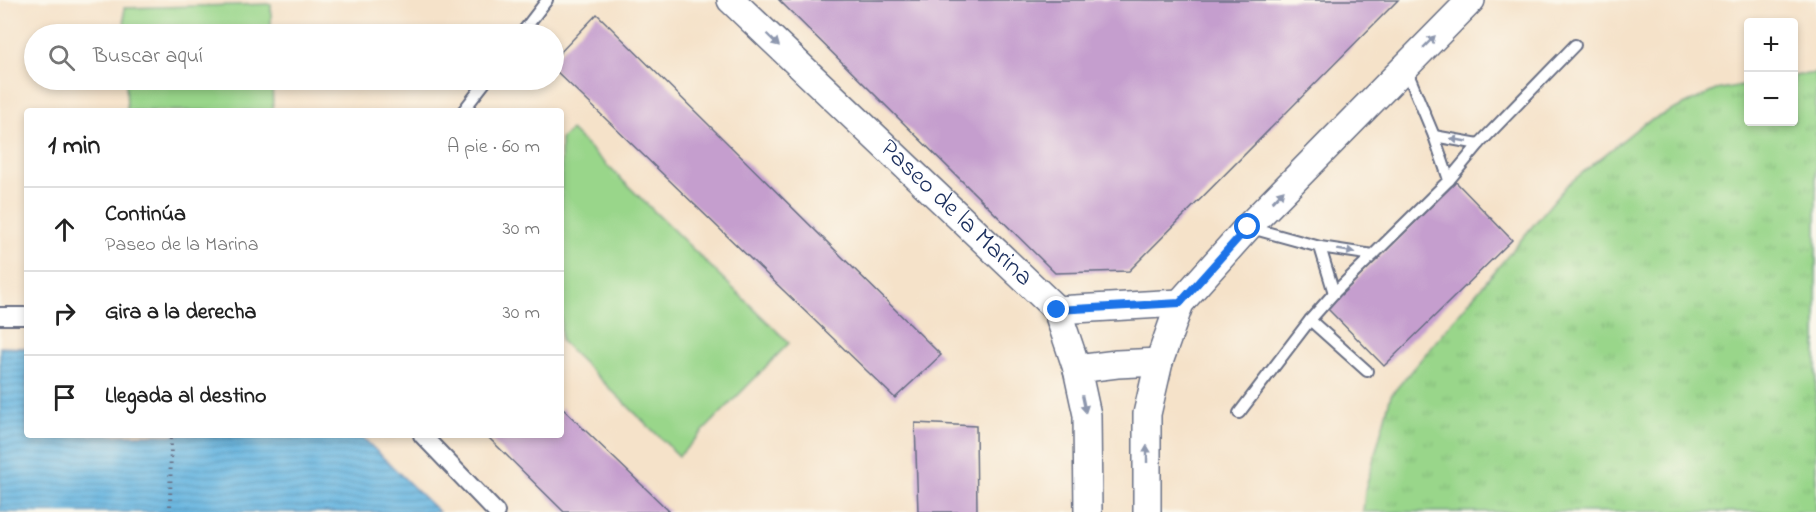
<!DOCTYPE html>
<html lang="es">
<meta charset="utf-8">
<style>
body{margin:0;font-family:"Indie Flower",sans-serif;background:#f6f6f6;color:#222}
.controls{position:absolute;right:18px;top:18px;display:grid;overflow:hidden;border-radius:6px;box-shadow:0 3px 9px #0003}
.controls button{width:54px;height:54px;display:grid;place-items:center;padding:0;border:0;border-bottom:2px solid #e0e0e0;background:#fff;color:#222;font:30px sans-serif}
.stop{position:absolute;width:18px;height:18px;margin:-14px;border:4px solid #1a73e8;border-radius:50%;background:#fff}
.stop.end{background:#1a73e8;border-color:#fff;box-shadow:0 2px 6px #0008}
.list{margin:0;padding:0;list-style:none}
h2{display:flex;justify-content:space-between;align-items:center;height:78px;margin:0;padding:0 24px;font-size:26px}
h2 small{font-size:20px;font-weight:400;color:#767676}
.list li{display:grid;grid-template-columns:39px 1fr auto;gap:18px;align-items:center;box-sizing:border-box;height:84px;padding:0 24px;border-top:2px solid #e0e0e0}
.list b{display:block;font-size:22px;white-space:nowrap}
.list p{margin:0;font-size:20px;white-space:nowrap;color:#767676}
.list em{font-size:20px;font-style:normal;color:#767676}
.icon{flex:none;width:33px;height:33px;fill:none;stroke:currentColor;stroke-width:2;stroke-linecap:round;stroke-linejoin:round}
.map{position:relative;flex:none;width:1816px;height:512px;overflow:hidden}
.search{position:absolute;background:#fff;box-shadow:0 3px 9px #0003;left:24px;top:24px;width:540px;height:66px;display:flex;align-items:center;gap:15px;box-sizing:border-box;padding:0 21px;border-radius:33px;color:#767676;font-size:22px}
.panel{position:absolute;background:#fff;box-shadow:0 3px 9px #0003;left:24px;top:108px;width:540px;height:330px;border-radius:6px}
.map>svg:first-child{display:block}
.grass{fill:url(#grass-tufts);stroke:#5a8274;stroke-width:1.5}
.park{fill:#99d68a;stroke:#5a8274;stroke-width:1.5}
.water{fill:url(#water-rules);stroke:#40729f;stroke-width:1.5}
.building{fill:#c59ece}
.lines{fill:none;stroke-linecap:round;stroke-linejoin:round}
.service-casing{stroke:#676e83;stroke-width:14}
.pedestrian-casing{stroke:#676e83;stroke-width:20}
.tertiary-casing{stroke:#676e83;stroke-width:30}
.path{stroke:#676e83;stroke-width:4;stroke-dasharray:1.5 4.5;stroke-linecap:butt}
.service{stroke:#fff;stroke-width:10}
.pedestrian{stroke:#fff;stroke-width:16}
.tertiary{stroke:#fff;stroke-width:27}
.oneway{fill:#8d97ae}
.route{stroke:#1a73e8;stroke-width:8}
.labels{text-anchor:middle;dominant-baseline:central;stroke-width:4.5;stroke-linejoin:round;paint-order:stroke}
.street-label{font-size:26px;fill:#1b2f5e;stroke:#fbf7ec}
</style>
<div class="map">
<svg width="1816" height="512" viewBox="0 0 1816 512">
<defs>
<pattern id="grass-tufts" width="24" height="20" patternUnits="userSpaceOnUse" patternTransform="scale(1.5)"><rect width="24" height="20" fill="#99d68a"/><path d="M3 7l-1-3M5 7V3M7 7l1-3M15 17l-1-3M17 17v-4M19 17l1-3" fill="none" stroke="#83b87a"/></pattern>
<pattern id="water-rules" width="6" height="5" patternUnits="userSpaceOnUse" patternTransform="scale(1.5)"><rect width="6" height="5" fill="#66b5e0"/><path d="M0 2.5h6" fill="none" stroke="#5394b9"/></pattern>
</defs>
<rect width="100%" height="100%" fill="#fbf7ec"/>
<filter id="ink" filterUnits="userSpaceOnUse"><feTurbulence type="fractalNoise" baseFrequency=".0167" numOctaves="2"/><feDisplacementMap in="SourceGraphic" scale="12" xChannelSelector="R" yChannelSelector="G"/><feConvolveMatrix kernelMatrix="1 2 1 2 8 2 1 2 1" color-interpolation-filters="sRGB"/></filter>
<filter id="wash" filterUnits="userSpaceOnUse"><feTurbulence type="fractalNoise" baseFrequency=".008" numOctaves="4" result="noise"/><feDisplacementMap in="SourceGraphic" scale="24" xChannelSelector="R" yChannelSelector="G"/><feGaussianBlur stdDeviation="1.35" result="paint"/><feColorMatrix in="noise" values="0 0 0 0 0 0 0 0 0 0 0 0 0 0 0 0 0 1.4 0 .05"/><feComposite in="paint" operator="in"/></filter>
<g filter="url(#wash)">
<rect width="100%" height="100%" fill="#f5e2c9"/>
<polygon class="grass" points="1816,73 1816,512 1363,512 1365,491 1391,395 1566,186 1643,124 1716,90 1748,84 1748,122 1794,122 1794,76"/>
<g class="park">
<polygon points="271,4 271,34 125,34 124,8"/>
<polygon points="126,80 272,80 273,111 127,111"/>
<polygon points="571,130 789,343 679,456 561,341 561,139"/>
</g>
<polygon class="water" points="0,347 27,348 27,435 360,435 439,512 0,512"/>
<g id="blocks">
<g class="building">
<polygon points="779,0 1398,0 1129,271 1055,273"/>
<polygon points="597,14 941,355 895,398 554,69 554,59"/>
<polygon points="1456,182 1512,240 1384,366 1327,308"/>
<polygon points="561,407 670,512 564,512 486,435 561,435"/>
<polygon points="915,423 976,426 977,512 918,512"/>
</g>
</g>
</g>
<g filter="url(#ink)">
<use href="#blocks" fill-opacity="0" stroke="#676e83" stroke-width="1.5"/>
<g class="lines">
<defs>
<g id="service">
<polyline points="521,34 547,0"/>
<polyline points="463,111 487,80"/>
<polyline points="1434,136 1479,144 1449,180"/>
<polyline points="1479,144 1575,45"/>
<polyline points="1251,228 1320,247 1373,255 1449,180 1434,136 1406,69"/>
<polyline points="1320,247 1334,293"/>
<polyline points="1310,320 1367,371"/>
<polyline points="1239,413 1310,320 1334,293 1373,255"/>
</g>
<g id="pedestrian">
<polyline points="0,316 27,316"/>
<polyline points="422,435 496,512"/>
</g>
<g id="tertiary">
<path id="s1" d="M 731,0 L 1057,310 L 1077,369 L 1087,415 L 1088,512"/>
<polyline points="1057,310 1180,303"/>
<polyline points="1077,369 1117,364 1159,362"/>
<polyline points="1147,512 1147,414 1159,362 1180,303 1248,227 1471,0"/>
</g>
</defs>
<use href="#service" class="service-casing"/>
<use href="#pedestrian" class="pedestrian-casing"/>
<use href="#tertiary" class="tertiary-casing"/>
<polyline class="path" points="170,512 171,435"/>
<use href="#service" class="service"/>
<use href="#pedestrian" class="pedestrian"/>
<use href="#tertiary" class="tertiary"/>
</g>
<defs><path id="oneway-solid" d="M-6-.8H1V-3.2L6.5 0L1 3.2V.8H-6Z" transform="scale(1.5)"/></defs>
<g class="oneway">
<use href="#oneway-solid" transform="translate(773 40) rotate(44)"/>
<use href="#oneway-solid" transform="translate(1429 42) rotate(-45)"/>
<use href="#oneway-solid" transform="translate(1459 140) rotate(-169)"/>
<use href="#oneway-solid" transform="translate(1278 196) rotate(-46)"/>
<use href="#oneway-solid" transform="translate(1346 251) rotate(9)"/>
<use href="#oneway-solid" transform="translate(1084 404) rotate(78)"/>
<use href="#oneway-solid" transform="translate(1147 454) rotate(-90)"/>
</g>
</g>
<g class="lines" filter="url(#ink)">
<polyline class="route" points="1057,310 1180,303 1248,227"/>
</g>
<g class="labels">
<g class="street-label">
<text stroke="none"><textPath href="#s1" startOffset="310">Paseo de la Marina</textPath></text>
</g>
</g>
</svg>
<div class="controls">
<button>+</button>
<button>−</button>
</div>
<div class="stop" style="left:1248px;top:227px"></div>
<div class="stop end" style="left:1057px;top:310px"></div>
<div class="search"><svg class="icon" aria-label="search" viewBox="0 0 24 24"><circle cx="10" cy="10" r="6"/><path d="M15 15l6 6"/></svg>Buscar aquí</div>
<section class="panel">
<h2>1 min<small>A pie · 60 m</small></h2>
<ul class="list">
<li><svg class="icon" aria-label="ahead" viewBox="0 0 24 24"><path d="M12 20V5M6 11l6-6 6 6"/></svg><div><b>Continúa</b><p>Paseo de la Marina</p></div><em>30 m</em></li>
<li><svg class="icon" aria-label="right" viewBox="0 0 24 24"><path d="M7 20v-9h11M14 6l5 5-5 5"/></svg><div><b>Gira a la derecha</b></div><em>30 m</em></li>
<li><svg class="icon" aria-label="arrive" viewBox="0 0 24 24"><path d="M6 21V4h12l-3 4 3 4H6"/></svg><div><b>Llegada al destino</b></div></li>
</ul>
</section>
</div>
